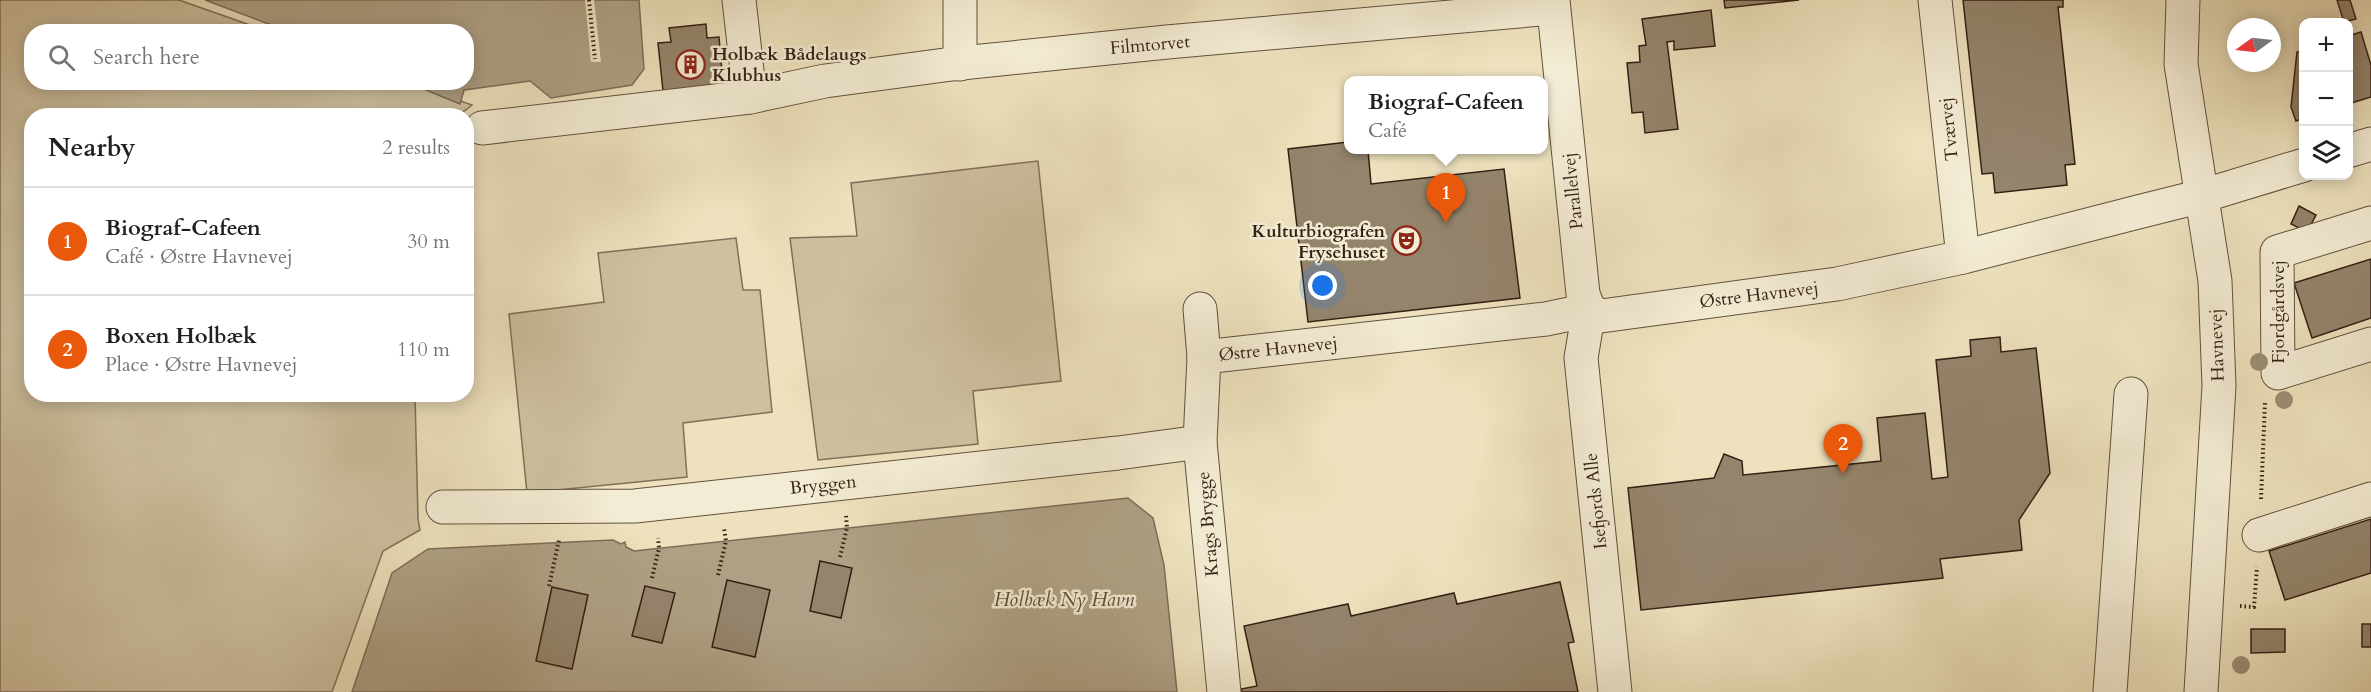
<!DOCTYPE html>
<meta charset="utf-8">
<style>
body{margin:0;font-family:Cardo,serif;background:#f2f2f2;color:#202124}
.controls{position:absolute;right:18px;top:18px;display:grid;overflow:hidden;border-radius:12px;box-shadow:0 3px 15px #0003}
.controls button{width:54px;height:54px;display:grid;place-items:center;padding:0;border:0;border-bottom:2px solid #e0e0e0;background:#fff;color:#202124;font:30px sans-serif}
.compass{position:absolute;left:2227px;top:18px;width:54px;height:54px;border-radius:50%;background:#fff;box-shadow:0 3px 15px #0003;rotate:255deg}
.you{position:absolute;left:1323px;top:286px;width:21px;height:21px;margin:-15px;border:4px solid #fff;border-radius:50%;background:#1a73e8;box-shadow:0 0 0 9px #1a73e833}
.badge{display:grid;place-items:center;width:39px;height:39px;border-radius:50%;background:#ea580c;color:#fff;font-size:20px;font-weight:700}
.pin{position:absolute;translate:-50% -50px;filter:drop-shadow(0 2px 3px #0008)}
.pin::after{content:'';position:absolute;top:32px;width:21px;height:18px;background:inherit;clip-path:polygon(0 0,100% 0,50% 100%)}
.popup{position:absolute;left:1344px;top:76px;width:204px;height:78px;box-sizing:border-box;display:grid;place-content:center;border-radius:12px;background:#fff;filter:drop-shadow(0 2px 4px #0005);font-size:20px;white-space:nowrap;color:#757577}
.popup b{font-size:22px;color:#202124}
.popup::after{content:'';position:absolute;left:50%;top:100%;margin-left:-12px;border:12px solid transparent;border-top-color:#fff}
.list{margin:0;padding:0;list-style:none}
h2{display:flex;justify-content:space-between;align-items:center;height:78px;margin:0;padding:0 24px;font-size:26px}
h2 small{font-size:20px;font-weight:400;color:#757577}
.list li{display:grid;grid-template-columns:39px 1fr auto;gap:18px;align-items:center;box-sizing:border-box;height:108px;padding:0 24px;border-top:2px solid #e0e0e0}
.list b{display:block;font-size:22px;white-space:nowrap}
.list p{margin:0;font-size:20px;white-space:nowrap;color:#757577}
.list em{font-size:20px;font-style:normal;color:#757577}
.icon{flex:none;width:33px;height:33px;fill:none;stroke:currentColor;stroke-width:2;stroke-linecap:round;stroke-linejoin:round}
.map{position:relative;flex:none;width:2371px;height:692px;overflow:hidden}
.search{position:absolute;background:#fff;box-shadow:0 3px 15px #0003;left:24px;top:24px;width:450px;height:66px;display:flex;align-items:center;gap:15px;box-sizing:border-box;padding:0 21px;border-radius:24px;color:#757577;font-size:22px}
.panel{position:absolute;background:#fff;box-shadow:0 3px 15px #0003;left:24px;top:108px;width:450px;height:294px;border-radius:24px}
.map>svg:first-child{display:block}
.green{fill:#cec1a0;stroke:#81705a;stroke-width:1.5}
.water{fill:#aea084;stroke:#7d6c57;stroke-width:1.5}
.pier{fill:#ede2bd}
.building{fill:#94846c;stroke:#341f14;stroke-width:1.5}
.lines{fill:none;stroke-linecap:round;stroke-linejoin:round}
.minor-casing{stroke:#62503e;stroke-width:35}
.path{stroke:#341f14;stroke-width:4;stroke-dasharray:1.5 3;stroke-linecap:butt}
.minor{stroke:#f3ecd4;stroke-width:33}
.tree{fill:#9c8d73}
.labels{text-anchor:middle;dominant-baseline:central;stroke-width:5;stroke-linejoin:round;paint-order:stroke}
.street-label{font-size:18px;fill:#341f14;stroke:#f3ecd4}
.poi-label{font-size:18px;font-weight:bold;fill:#341f14;stroke:#f3ecd4;text-anchor:start}
.water-label{font-size:20px;font-style:italic;fill:#5f4c3b;stroke:#f3ecd4}
</style>
<div class="map">
<svg width="2371" height="692" viewBox="0 0 2371 692">
<rect width="100%" height="100%" fill="#ede2bd"/>
<filter id="stains"><feTurbulence type="fractalNoise" baseFrequency=".00333" numOctaves="4"/><feColorMatrix values="0 0 0 0 .2 0 0 0 0 .09 0 0 0 0 .02 0 0 0 .5 -.17"/></filter>
<radialGradient id="worn" r=".72"><stop offset=".6" stop-color="#630" stop-opacity="0"/><stop offset="1" stop-color="#630" stop-opacity=".3"/></radialGradient>
<g class="green">
<polygon points="0,0 179,0 267,31 32,32 32,82 410,83 472,105 458,116 32,116 32,394 415,395 418,519 420,530 383,551 332,692 0,692"/>
<polygon points="1038,161 1061,381 973,391 978,444 818,460 790,238 857,236 851,183"/>
<polygon points="736,238 743,290 760,290 772,412 683,423 687,477 527,493 509,314 604,302 598,253"/>
</g>
<g class="water">
<polygon points="205,0 639,0 644,69 632,85 551,98 530,81 464,90 460,104 409,83 466,82 466,32 287,31"/>
<polygon points="1128,498 1153,518 1164,565 1177,692 352,692 392,573 428,549 613,540 621,544 625,542 626,547 634,551"/>
</g>
<polygon class="pier" points="585,0 594,0 601,62 591,62"/>
<g class="building">
<polygon points="1724,0 1799,0 1725,8"/>
<polygon points="1963,0 2063,0 2063,7 2058,7 2075,164 2065,165 2067,185 1995,193 1993,173 1982,174"/>
<polygon points="2337,0 2350,0 2356,19 2344,22"/>
<polygon points="1711,10 1715,46 1674,50 1674,41 1667,42 1678,129 1645,133 1643,112 1632,113 1627,63 1640,62 1639,46 1646,45 1642,19"/>
<polygon points="706,24 707,38 719,37 723,84 663,91 658,43 671,42 669,28"/>
<polygon points="2361,32 2371,65 2371,97 2348,104 2348,36"/>
<polygon points="2304,50 2304,118 2296,121 2291,107 2297,52"/>
<polygon points="1348,142 1348,150 1368,150 1371,184 1504,169 1520,298 1308,322 1288,149"/>
<polygon points="2299,206 2316,215 2307,232 2291,224"/>
<polygon points="2371,259 2371,318 2312,338 2294,283"/>
<polygon points="2000,337 2001,352 2036,348 2050,473 2019,520 2022,550 1940,559 1943,578 1641,610 1628,488 1714,478 1724,454 1742,461 1743,475 1881,461 1877,418 1925,413 1932,479 1948,477 1936,360 1971,356 1970,340"/>
<polygon points="2371,519 2371,573 2285,600 2269,551"/>
<polygon points="820,561 852,568 841,618 810,611"/>
<polygon points="727,580 770,590 755,657 712,647"/>
<polygon points="1560,582 1574,642 1568,643 1578,692 1242,692 1241,689 1257,686 1244,626 1348,604 1351,616 1454,593 1457,604"/>
<polygon points="645,586 675,593 662,643 632,636"/>
<polygon points="552,587 588,595 572,669 536,661"/>
<rect x="2362" y="624" width="9" height="23"/>
<polygon points="2251,629 2285,629 2285,652 2251,653"/>
</g>
<g class="lines">
<defs>
<g id="minor">
<polyline points="739,0 750,97"/>
<polyline points="1553,0 1583,294 1589,310 1581,358 1615,692"/>
<polyline points="1935,0 1963,257"/>
<polyline points="2183,0 2181,64 2215,281 2219,386 2201,692"/>
<polyline points="960,64 960,0"/>
<polyline points="482,128 750,97 825,81 952,64 1167,42 1553,8"/>
<polyline points="2348,151 2371,144"/>
<polyline points="2371,223 2277,252 2278,373 2371,344"/>
<polyline points="1200,309 1204,357 1200,442 1224,692"/>
<polyline points="1204,357 1546,319 1589,310 1601,316 1837,284 1963,257 2138,212 2202,196 2304,165"/>
<polyline points="443,507 635,506 1118,453 1200,442"/>
<polyline points="2259,535 2371,499"/>
<polyline points="2110,692 2131,394"/>
</g>
</defs>
<use href="#minor" class="minor-casing"/>
<g class="path">
<polyline points="589,0 595,59"/>
<polyline points="2261,499 2265,402"/>
<polyline points="840,557 847,528 846,516"/>
<polyline points="718,575 726,541 724,528"/>
<polyline points="652,578 659,548 658,538"/>
<polyline points="549,586 559,540"/>
<polyline points="2240,606 2254,607 2257,567"/>
</g>
<use href="#minor" class="minor"/>
</g>
<g class="tree">
<circle cx="2259" cy="362" r="9"/>
<circle cx="2284" cy="400" r="9"/>
<circle cx="2241" cy="665" r="9"/>
</g>
<defs>
<symbol id="building-ring" viewBox="-11 -11 22 22"><circle r="9.5" fill="#f3ecd4" stroke="#8f2418" stroke-width="1.5"/><path d="M-4-6H4V6H1V3H-1V6H-4ZM-2.5-4.3h1.7v1.8h-1.7ZM.8-4.3h1.7v1.8H.8ZM-2.5-1h1.7V.8h-1.7ZM.8-1h1.7V.8H.8Z" fill="#8f2418"/></symbol>
<symbol id="theatre-ring" viewBox="-11 -11 22 22"><circle r="9.5" fill="#f3ecd4" stroke="#8f2418" stroke-width="1.5"/><path d="M-5-5.5Q0-4 5-5.5V0Q5 5 0 6Q-5 5-5 0ZM-3.3-2.5H-1v1.5H-3.3ZM1-2.5H3.3v1.5H1ZM-2.8 1Q0 5.5 2.8 1Z" fill="#8f2418"/></symbol>
</defs>
<g fill-rule="evenodd">
<use href="#building-ring" x="674" y="48" width="33" height="33"/>
<use href="#theatre-ring" x="1390" y="224" width="33" height="33"/>
</g>
<g class="labels">
<g class="street-label">
<text transform="translate(1150 45) rotate(-5)">Filmtorvet</text>
<text transform="translate(1949 129) rotate(-96)">Tværvej</text>
<text transform="translate(1573 191) rotate(-96)">Parallelvej</text>
<text transform="translate(1759 295) rotate(-7)">Østre Havnevej</text>
<text transform="translate(2278 312) rotate(-90)">Fjordgårdsvej</text>
<text transform="translate(2217 345) rotate(-92)">Havnevej</text>
<text transform="translate(1278 349) rotate(-6)">Østre Havnevej</text>
<text transform="translate(823 485) rotate(-6)">Bryggen</text>
<text transform="translate(1596 501) rotate(-96)">Isefjords Alle</text>
<text transform="translate(1208 524) rotate(-95)">Krags Brygge</text>
</g>
<g class="poi-label">
<text x="712" y="54">Holbæk Bådelaugs<tspan x="712" dy="21">Klubhus</tspan></text>
<text x="1385" y="231" text-anchor="end">Kulturbiografen<tspan x="1385" dy="21">Frysehuset</tspan></text>
</g>
<g class="water-label">
<text x="1064" y="599">Holbæk Ny Havn</text>
</g>
</g>
<rect width="100%" height="100%" filter="url(#stains)"/>
<rect width="100%" height="100%" fill="url(#worn)"/>
</svg>
<div class="controls">
<button>+</button>
<button>−</button>
<button><svg class="icon" aria-label="layers" viewBox="0 0 24 24"><path d="M12 4l9 5-9 5-9-5zM3 14l9 5 9-5"/></svg></button>
</div>
<svg class="compass" viewBox="-18 -18 36 36"><path d="M0-13l5 13h-10z" fill="#e53935"/><path d="M0 13l5-13h-10z" fill="#757577"/></svg>
<div class="you"></div>
<div class="pin badge" style="left:1446px;top:223px">1</div>
<div class="popup"><b>Biograf-Cafeen</b>Café</div>
<div class="pin badge" style="left:1843px;top:474px">2</div>
<div class="search"><svg class="icon" aria-label="search" viewBox="0 0 24 24"><circle cx="10" cy="10" r="6"/><path d="M15 15l6 6"/></svg>Search here</div>
<section class="panel">
<h2>Nearby<small>2 results</small></h2>
<ul class="list">
<li><span class="badge">1</span><div><b>Biograf-Cafeen</b><p>Café · Østre Havnevej</p></div><em>30 m</em></li>
<li><span class="badge">2</span><div><b>Boxen Holbæk</b><p>Place · Østre Havnevej</p></div><em>110 m</em></li>
</ul>
</section>
</div>
